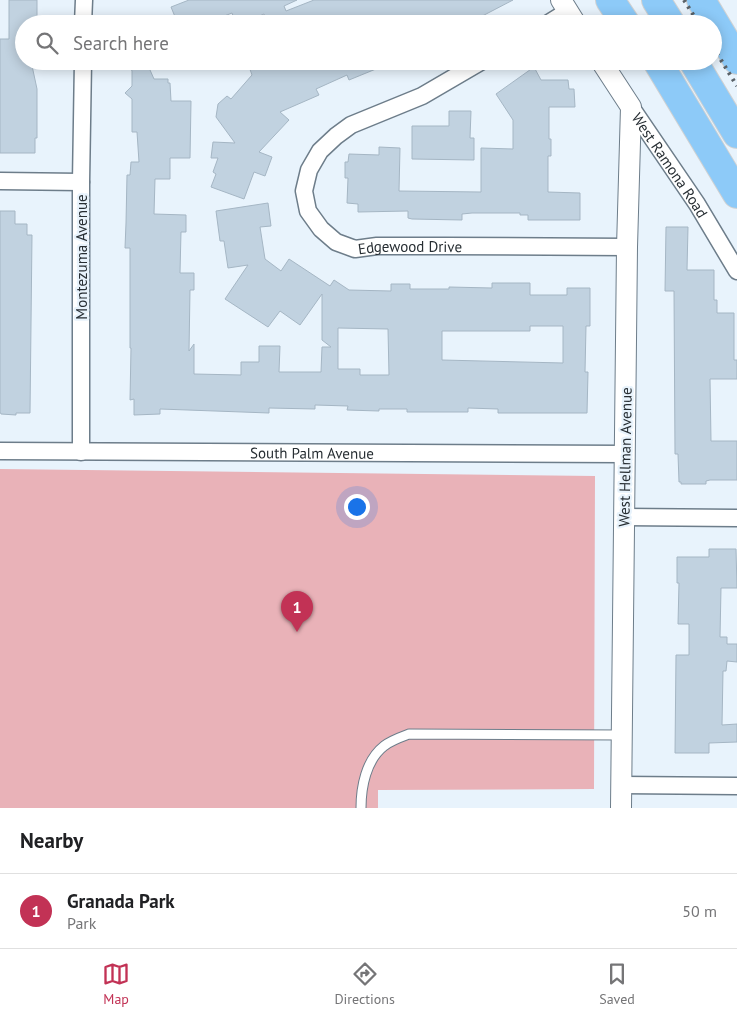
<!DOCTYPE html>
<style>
body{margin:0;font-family:"PT Sans",sans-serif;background:#f2f2f2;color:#202124}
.you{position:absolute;left:356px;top:506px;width:18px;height:18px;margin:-12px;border:4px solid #fff;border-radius:50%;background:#1a73e8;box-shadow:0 0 0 8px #1a73e833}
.badge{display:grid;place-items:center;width:32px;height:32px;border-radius:50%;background:#c23255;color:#fff;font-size:16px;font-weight:700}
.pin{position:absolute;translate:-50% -41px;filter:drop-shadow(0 1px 2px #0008)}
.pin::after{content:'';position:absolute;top:26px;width:18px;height:15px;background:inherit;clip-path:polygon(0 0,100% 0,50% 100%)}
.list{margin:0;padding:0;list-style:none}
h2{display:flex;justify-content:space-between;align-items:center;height:65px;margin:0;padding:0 20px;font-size:21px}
h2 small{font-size:16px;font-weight:400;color:#757577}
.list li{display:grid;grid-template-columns:32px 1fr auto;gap:15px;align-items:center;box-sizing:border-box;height:75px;padding:0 20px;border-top:1px solid #e0e0e0}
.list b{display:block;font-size:19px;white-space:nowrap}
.list p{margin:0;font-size:16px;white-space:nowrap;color:#757577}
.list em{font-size:16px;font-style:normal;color:#757577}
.icon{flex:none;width:28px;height:28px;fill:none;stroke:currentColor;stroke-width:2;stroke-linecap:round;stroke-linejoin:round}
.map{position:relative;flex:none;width:737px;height:808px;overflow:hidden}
.search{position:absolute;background:#fff;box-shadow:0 2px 12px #0003;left:15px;right:15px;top:15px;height:55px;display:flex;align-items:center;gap:12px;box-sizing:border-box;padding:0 18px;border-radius:28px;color:#757577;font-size:19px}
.sheet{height:140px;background:#fff}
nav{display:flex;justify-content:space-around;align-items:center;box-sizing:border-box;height:70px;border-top:1px solid #e0e0e0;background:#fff;font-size:14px;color:#757577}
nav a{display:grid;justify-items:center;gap:2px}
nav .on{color:#c23255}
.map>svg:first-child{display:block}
.green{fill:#e9b2b8}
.building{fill:#c1d2e0;stroke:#a5b6c4;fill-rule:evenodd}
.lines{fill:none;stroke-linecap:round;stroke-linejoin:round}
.service-casing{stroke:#6d7d8a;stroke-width:11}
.minor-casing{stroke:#6d7d8a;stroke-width:19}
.tertiary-casing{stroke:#6d7d8a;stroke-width:22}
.motorway-casing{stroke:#cfd1d2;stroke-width:30}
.service{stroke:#fff;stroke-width:9}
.minor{stroke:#fff;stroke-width:16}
.tertiary{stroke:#fff;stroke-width:20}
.motorway{stroke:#8dcaf8;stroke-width:28}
.rail{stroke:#5a6268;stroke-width:4;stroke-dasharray:2.5 5;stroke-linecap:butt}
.labels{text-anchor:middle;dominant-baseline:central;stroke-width:4.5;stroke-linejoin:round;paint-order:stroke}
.street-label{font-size:15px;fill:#272e33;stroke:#e8f3fc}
</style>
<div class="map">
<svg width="737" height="808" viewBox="0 0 737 808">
<rect width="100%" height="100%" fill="#e8f3fc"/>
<polygon class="green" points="0,469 595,476 594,789 378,790 378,808 0,808"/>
<g class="building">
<polygon points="9,0 37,0 37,24 24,24 24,61 31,61 37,89 37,138 35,138 35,153 0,153 0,39 9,39"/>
<polygon points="189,0 297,0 284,6 286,11 314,0 513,0 467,24 257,24 267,20 264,14 241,24 236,24 232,13 204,24 178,24 171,7"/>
<path d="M 128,61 L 146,61 L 154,79 L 168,79 L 168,83 L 170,83 L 171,101 L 191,101 L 190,158 L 170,158 L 170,179 L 155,179 L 154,214 L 186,215 L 186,232 L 181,232 L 180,273 L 194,273 L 194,290 L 190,290 L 189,351 L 194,344 L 194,374 L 241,375 L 241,362 L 259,362 L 259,346 L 280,346 L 279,372 L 321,372 L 322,347 L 331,347 L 322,340 L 322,294 L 300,325 L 280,311 L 268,327 L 225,299 L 248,265 L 228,268 L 224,241 L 220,241 L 216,211 L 268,203 L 271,226 L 260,227 L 265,259 L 281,271 L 289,259 L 330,286 L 334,280 L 349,290 L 391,291 L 391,284 L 410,284 L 410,289 L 449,289 L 449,287 L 492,288 L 492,283 L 530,283 L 530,295 L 567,295 L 567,288 L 590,288 L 590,326 L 586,326 L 585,372 L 588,372 L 587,413 L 498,413 L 498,409 L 468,408 L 468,412 L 407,412 L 407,409 L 379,409 L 379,411 L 347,410 L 348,406 L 315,405 L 315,409 L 269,408 L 269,413 L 160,409 L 160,414 L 134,415 L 134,399 L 130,400 L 131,348 L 130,348 L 130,248 L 125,248 L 126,223 L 127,175 L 130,175 L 131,162 L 139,162 L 137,132 L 132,132 L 132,99 L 125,93 L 132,86 L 132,71 ZM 530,326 L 563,326 L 563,363 L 442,360 L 442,331 L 530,331 ZM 338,328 L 388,329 L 389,375 L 360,375 L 360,369 L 338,369 Z"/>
<polygon points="247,61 393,61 393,62 349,80 347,75 316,89 319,95 280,112 289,120 259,152 272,157 265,176 254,172 244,199 211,187 216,174 213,172 218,158 211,158 213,142 235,143 216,117 218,104 227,96 231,99 252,75"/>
<polygon points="534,67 541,80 568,80 569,89 574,89 575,107 549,107 549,139 551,139 551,156 548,156 548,192 580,193 580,220 528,220 528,215 520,215 520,213 472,213 462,214 462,220 412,219 408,218 408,211 358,212 358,204 347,203 348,178 345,178 345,162 348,162 349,154 379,155 379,147 400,148 399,191 481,192 481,148 513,149 513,120 496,94"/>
<polygon points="449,111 471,111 470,138 474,138 474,160 412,159 412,126 449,126"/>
<polygon points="0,211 15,211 15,224 27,224 27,235 32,235 30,413 16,413 16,415 1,414 0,412"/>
<polygon points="666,227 688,227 687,270 714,270 714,300 717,300 717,313 734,313 734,360 737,360 737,379 710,379 711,441 737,441 737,480 710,480 706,481 706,484 681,484 681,482 679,482 678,454 675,454 674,291 665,291"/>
<polygon points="709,549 736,549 737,588 721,588 720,637 727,637 727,644 737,644 737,662 727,661 726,671 723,671 722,725 737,724 737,742 709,743 709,753 675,753 676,655 689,655 689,624 678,624 679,583 677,583 677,557 709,557"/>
</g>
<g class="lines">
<defs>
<path id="service" d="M 361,808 C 361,787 366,760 384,746 C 390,741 401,737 409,734 L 622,735"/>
<g id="minor">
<polyline points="83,24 84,0"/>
<polyline points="547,24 568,11"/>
<path id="s1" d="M 482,61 L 422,96 L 351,125 L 336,136 L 320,151 L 309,170 L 304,191 L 308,211 L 321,229 L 336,242 L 355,249 L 377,246 L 445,246 L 627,247"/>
<path id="s2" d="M 631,107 L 697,204 L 737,271"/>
<polyline points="0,181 81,182"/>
<path id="s3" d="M 0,451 L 625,454"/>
<polyline points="81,452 81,182 83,61"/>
<polyline points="624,517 737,518"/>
<polyline points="621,785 737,786"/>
</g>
<g id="tertiary">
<polyline points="561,0 576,24"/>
<polyline points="601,61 631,107 627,247 621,808"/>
</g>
<g id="motorway">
<polyline points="610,0 626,24"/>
<polyline points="656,0 671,24"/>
<polyline points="701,0 737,60"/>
<polyline points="657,61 737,194"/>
<polyline points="693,61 737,134"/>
</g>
</defs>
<use href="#service" class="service-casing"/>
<use href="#minor" class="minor-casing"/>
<use href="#tertiary" class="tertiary-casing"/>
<use href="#motorway" class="motorway-casing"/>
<use href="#service" class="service"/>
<use href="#minor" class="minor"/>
<use href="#tertiary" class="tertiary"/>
<use href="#motorway" class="motorway"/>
<g class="rail">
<polyline points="684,0 699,24"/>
<polyline points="713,47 737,86"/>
</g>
</g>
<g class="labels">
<g class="street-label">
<text stroke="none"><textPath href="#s2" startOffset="70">West Ramona Road</textPath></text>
<text stroke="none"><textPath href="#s1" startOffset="368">Edgewood Drive</textPath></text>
<text transform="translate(81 257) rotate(-90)">Montezuma Avenue</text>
<text stroke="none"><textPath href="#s3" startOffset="312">South Palm Avenue</textPath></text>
<text transform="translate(625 457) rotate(-89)">West Hellman Avenue</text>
</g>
</g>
</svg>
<div class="you"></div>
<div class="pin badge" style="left:297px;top:632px">1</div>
<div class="search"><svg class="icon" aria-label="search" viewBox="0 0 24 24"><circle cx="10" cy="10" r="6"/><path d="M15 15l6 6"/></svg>Search here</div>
</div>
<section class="sheet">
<h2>Nearby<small></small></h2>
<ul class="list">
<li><span class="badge">1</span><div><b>Granada Park</b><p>Park</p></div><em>50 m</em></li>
</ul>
</section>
<nav>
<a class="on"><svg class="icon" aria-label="map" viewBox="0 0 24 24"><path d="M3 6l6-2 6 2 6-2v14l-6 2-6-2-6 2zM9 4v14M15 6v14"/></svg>Map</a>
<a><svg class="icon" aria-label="directions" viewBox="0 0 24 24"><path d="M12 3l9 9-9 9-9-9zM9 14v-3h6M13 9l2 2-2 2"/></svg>Directions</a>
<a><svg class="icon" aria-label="saved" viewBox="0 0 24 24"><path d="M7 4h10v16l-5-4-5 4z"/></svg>Saved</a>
</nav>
